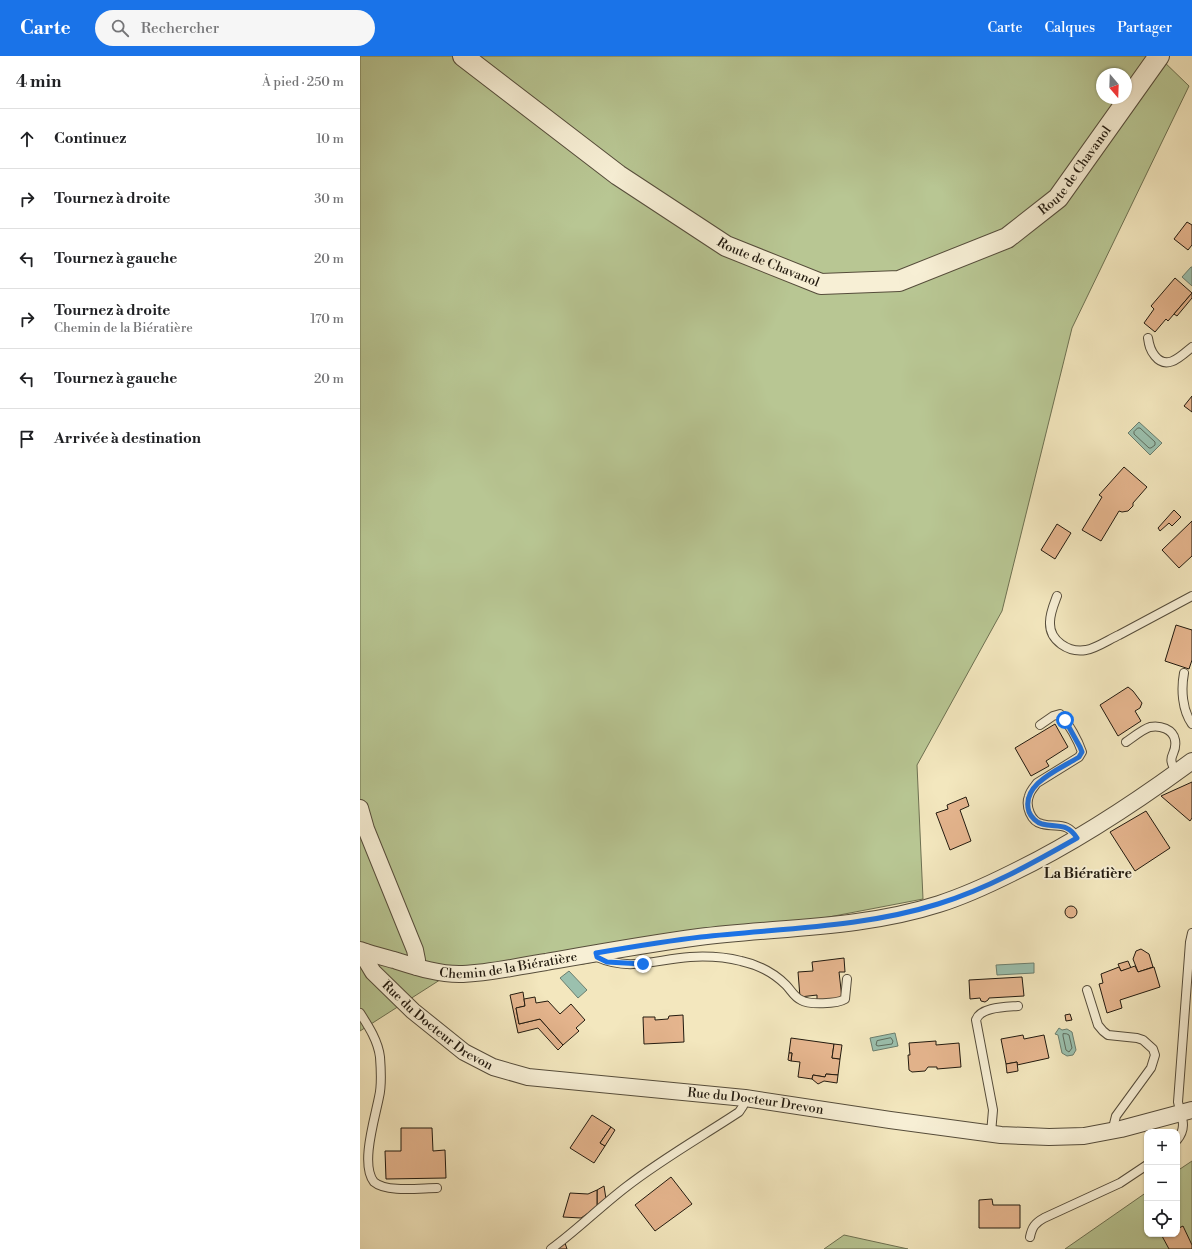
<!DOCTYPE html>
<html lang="fr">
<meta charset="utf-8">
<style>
body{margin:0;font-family:"Libre Bodoni",serif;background:#f6f6f6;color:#202124}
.controls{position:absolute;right:12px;bottom:12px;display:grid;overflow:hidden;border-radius:8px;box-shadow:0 1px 3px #0004}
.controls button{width:36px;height:36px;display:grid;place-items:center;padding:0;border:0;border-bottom:1px solid #e0e0e0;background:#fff;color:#202124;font:20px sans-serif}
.compass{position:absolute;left:736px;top:12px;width:36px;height:36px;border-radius:50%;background:#fff;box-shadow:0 1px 3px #0004;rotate:161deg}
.stop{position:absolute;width:12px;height:12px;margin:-9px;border:3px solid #1a73e8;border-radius:50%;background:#fff}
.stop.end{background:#1a73e8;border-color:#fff;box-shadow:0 1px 4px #0008}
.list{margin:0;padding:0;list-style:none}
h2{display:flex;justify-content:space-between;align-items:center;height:52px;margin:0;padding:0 16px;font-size:17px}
h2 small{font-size:13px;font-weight:400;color:#757577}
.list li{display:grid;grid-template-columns:26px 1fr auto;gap:12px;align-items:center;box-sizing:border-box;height:60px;padding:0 16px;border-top:1px solid #e0e0e0}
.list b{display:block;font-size:15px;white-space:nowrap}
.list p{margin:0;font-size:13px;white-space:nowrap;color:#757577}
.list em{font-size:13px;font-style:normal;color:#757577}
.icon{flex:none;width:22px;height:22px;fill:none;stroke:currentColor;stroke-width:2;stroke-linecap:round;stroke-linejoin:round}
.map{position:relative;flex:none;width:832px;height:1193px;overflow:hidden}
header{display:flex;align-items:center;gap:24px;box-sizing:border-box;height:56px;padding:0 20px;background:#1a73e8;color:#fff}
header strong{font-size:19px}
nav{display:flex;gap:22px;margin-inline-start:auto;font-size:14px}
.search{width:280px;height:36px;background:#f6f6f6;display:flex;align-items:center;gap:10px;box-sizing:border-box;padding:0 14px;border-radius:22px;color:#757577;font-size:15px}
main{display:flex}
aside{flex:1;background:#fff}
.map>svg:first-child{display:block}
.green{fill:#b8c693;stroke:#6d7051;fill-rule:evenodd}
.water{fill:#9bc0ae;stroke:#6b7e6e}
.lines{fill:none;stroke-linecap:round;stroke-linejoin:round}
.shore{stroke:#5e6d5e;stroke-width:1}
.building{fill:#e5b58e;stroke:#221a0f}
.service-casing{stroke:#564d3b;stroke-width:10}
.minor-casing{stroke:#564d3b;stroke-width:18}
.tertiary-casing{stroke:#564d3b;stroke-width:22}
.service{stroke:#f7efd5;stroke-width:8}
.minor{stroke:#f7efd5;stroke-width:16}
.tertiary{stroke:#f7efd5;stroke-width:20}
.route{stroke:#1a73e8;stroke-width:5}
.labels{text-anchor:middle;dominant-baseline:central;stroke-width:3.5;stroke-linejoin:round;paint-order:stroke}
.street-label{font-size:13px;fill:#221a0f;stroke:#f7efd5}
.neighbourhood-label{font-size:14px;font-weight:bold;fill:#221a0f;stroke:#f7efd5}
</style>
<header>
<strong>Carte</strong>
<div class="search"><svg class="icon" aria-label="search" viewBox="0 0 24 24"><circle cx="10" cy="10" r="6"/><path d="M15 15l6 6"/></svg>Rechercher</div>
<nav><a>Carte</a><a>Calques</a><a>Partager</a></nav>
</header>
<main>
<aside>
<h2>4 min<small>À pied · 250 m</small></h2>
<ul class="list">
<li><svg class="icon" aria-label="ahead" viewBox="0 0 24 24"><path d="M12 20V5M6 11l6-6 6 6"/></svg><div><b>Continuez</b></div><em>10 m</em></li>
<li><svg class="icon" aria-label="right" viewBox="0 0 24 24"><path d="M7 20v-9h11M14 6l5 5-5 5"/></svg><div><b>Tournez à droite</b></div><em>30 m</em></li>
<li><svg class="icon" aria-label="left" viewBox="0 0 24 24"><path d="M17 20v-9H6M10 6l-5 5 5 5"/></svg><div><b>Tournez à gauche</b></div><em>20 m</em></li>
<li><svg class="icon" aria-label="right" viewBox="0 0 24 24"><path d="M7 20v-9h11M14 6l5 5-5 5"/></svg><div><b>Tournez à droite</b><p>Chemin de la Biératière</p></div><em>170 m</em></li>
<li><svg class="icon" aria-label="left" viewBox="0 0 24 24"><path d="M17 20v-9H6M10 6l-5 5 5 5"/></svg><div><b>Tournez à gauche</b></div><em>20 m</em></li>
<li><svg class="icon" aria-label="arrive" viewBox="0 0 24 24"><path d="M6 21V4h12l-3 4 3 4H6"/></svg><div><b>Arrivée à destination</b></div></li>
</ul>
</aside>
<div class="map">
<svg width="832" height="1193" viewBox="0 0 832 1193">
<rect width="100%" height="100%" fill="#f3e7be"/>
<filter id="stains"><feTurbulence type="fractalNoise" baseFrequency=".005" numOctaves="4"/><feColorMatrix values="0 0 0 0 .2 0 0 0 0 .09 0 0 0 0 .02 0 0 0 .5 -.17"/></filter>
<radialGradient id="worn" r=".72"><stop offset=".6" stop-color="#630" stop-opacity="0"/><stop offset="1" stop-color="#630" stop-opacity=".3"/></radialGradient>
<g class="green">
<path d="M 0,0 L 798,0 L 829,30 L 712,272 L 642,555 L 557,709 L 563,843 L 223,908 L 97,913 L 0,975 ZM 742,18 L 766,18 L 766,42 L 742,42 Z"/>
<polygon points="832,1105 832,1193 705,1193 787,1136 787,1178 817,1178 817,1115"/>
<polygon points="484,1179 548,1193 464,1193"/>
</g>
<g class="water">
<polygon points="831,211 832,211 832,230 822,221"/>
<polygon points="779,366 802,387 790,399 768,377"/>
<polygon points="674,907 674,917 637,919 636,909"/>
<polygon points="209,915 227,934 218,942 200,922"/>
<polygon points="699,972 702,974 707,973 712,976 716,994 713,999 707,1000 702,997 698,979 695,978"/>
<polygon points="535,977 538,990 513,995 510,982"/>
</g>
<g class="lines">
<g class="shore">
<polygon points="778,372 780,372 795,386 795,389 791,392 789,392 774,378 774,376"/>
<polygon points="707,978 709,979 712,992 709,996 706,994 703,980 703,978"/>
<polygon points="531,982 533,985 532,988 518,990 516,989 517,985"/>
</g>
</g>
<g class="building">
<polygon points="827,166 832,169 832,189 828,194 814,183"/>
<polygon points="815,222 832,237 808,265 806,263 795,276 784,267 794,253 791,250"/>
<polygon points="832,237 832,242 817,260 814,258"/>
<polygon points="832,340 832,356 824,350"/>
<polygon points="764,411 787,431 773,447 773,450 768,455 762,456 759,455 741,485 722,474 742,441 739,439"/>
<polygon points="814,454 821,461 812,470 809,467 800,475 798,472"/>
<polygon points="832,465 832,500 819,512 802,494"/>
<polygon points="697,468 711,477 695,503 681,494"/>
<polygon points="816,569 832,574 832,604 829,613 805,605"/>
<polygon points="768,631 773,635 782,647 780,652 775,655 781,665 758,680 740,649"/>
<polygon points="695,668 708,691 686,705 689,710 671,720 655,692"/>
<polygon points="832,726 832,762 830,765 801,740"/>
<polygon points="606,741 609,750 600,754 611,785 590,794 576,757 588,753 587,749"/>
<polygon points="786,755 810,792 775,815 750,776"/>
<circle cx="711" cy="856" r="6"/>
<polygon points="781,893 789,898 793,911 778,916 773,903 776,895"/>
<polygon points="484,902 485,916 479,916 482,942 457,944 457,939 440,941 438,916 453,915 452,906"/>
<polygon points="768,905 771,912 761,915 758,908"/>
<polygon points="775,910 778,916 794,911 800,931 760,944 762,952 747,957 739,928 743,927 741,918 759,911 761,915"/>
<polygon points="662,921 664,940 629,942 628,944 625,946 621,945 620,942 610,943 609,924"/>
<polygon points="163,936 165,950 156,952 159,968 180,963 203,989 198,994 178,972 158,977 150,939"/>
<polygon points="175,941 176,947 188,945 200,958 211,948 225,964 216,972 219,975 203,989 180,963 159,968 156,952 165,950 164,943"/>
<polygon points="710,958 712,964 706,965 705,959"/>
<polygon points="323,959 324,986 284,988 283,961 295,961 295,964 308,963 309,960"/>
<polygon points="663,979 664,983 684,979 689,1002 657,1009 657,1006 646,1008 641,983"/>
<polygon points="431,982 474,988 472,1002 480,1003 478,1019 466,1018 465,1021 453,1019 452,1023 438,1021 440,1006 431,1005 432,997 429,997"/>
<polygon points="576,985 576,989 599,987 601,1011 577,1013 577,1011 568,1011 565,1015 552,1016 549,1014 548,999 550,999 549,987"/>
<polygon points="474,988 482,989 480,1003 472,1002"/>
<polygon points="429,997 432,997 431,1005 428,1004"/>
<polygon points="657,1006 658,1015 647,1017 646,1008"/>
<polygon points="466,1018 478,1019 477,1027 464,1025 458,1028 452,1023 453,1019 465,1021"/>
<polygon points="232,1059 251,1071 240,1087 245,1090 234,1107 210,1092"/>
<polygon points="251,1071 255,1074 245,1090 240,1087"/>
<polygon points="41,1072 72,1072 73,1095 85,1094 86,1122 26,1123 25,1095 41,1095"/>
<polygon points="311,1121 332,1148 295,1175 275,1149"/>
<polygon points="244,1130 246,1143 237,1150 237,1134"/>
<polygon points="237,1134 237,1151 221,1162 203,1161 210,1137 228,1138"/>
<polygon points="632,1143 633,1149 660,1149 660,1172 619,1172 619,1144"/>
<polygon points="823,1170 832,1189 832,1193 809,1193 802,1180 806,1178 817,1178 817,1173"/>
<polygon points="205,1187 207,1193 198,1193"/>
</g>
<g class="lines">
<defs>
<g id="service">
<path d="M 788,282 C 789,289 790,294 795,300 C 807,315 821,300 832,291"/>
<path d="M 697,540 C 694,548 690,557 690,566 C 689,585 709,597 726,594 C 735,593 750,583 759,579 C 783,566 808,553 832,540"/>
<path d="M 824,617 C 821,633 822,654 832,668"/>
<path d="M 680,669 L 693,660 L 700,658 C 709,668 718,684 722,696 L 719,701 L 677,727 C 674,731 670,735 669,740 C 665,750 671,766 682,768 C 697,772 707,765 717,782"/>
<path d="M 766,686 C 772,682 783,673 790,671 C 800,669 813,673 815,684 C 818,700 804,698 817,717"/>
<path d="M 237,898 L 237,901 C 270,916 297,903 330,901 C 347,900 365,901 381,905 C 399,909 414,917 426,929 C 431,934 434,941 441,944 C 449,949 477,948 485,943 L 487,923"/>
<polyline points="727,934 738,969 743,975 748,979 777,982 783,984 793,993 795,999 791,1012 756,1060 754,1068 755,1074"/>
<path d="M 0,957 C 9,971 18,985 20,1001 C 21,1014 22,1029 19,1041 C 15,1062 0,1109 14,1126 C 27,1137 61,1132 77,1132"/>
<path d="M 631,1077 L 633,1054 L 616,964 C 620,951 646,951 658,950"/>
<path d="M 817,1084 C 828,1071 821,1060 818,1046 L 830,886 L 832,877"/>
<path d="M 670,1181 C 672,1171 675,1167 684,1162 L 760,1127 L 787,1109"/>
<path d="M 191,1193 C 217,1174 240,1151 266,1131 C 302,1103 341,1081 379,1056 L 383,1050 L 385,1042"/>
</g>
<g id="minor">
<polyline points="0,752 6,773 55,894 57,904 57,911"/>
<path id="s1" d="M 0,894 C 11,898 23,901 34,904 C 56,911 80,919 103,918 C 131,917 159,910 186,906 C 237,897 287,888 339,881 C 419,871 501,873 579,848 C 604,840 628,829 652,817 C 716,786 775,747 832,705"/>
<path id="s2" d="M 5,896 L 7,906 L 13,916 L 53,955 L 104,996 L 133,1011 L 168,1021 L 385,1042 L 530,1064 L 641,1079 L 689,1081 L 724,1080 L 761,1073 L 832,1054"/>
</g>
<g id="tertiary">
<path id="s3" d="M 103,0 L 258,119 L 366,190 L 461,228 L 539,225 L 647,182 L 698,142 L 799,0"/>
</g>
</defs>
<use href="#service" class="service-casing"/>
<use href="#minor" class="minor-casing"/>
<use href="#tertiary" class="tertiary-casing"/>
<use href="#service" class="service"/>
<use href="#minor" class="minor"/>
<use href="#tertiary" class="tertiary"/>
</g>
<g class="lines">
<path class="route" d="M 283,908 L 247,906 L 237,901 L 236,897 C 271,891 306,885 341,881 C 421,872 501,872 578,848 C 627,833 673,807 717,782 C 707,766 697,772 682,768 C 677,767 671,761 669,756 C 660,728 700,713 719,701 L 722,696 L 720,691 L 705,664"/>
</g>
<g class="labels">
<g class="street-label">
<text stroke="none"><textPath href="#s3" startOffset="718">Route de Chavanol</textPath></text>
<text stroke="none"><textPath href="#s3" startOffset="370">Route de Chavanol</textPath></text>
<text stroke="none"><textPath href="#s1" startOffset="152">Chemin de la Biératière</textPath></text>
<text stroke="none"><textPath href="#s2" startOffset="106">Rue du Docteur Drevon</textPath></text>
<text stroke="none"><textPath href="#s2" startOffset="441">Rue du Docteur Drevon</textPath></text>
</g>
<g class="neighbourhood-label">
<text x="728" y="818">La Biératière</text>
</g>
</g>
<rect width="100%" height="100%" filter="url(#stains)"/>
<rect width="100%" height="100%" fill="url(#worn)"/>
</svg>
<div class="controls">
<button>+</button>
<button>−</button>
<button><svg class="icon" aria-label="locate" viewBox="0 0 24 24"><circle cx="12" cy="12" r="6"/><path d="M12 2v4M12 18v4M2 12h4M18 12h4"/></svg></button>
</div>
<svg class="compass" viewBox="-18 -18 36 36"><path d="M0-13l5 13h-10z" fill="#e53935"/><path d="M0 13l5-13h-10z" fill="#757577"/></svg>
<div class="stop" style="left:705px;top:664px"></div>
<div class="stop end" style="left:283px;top:908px"></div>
</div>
</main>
